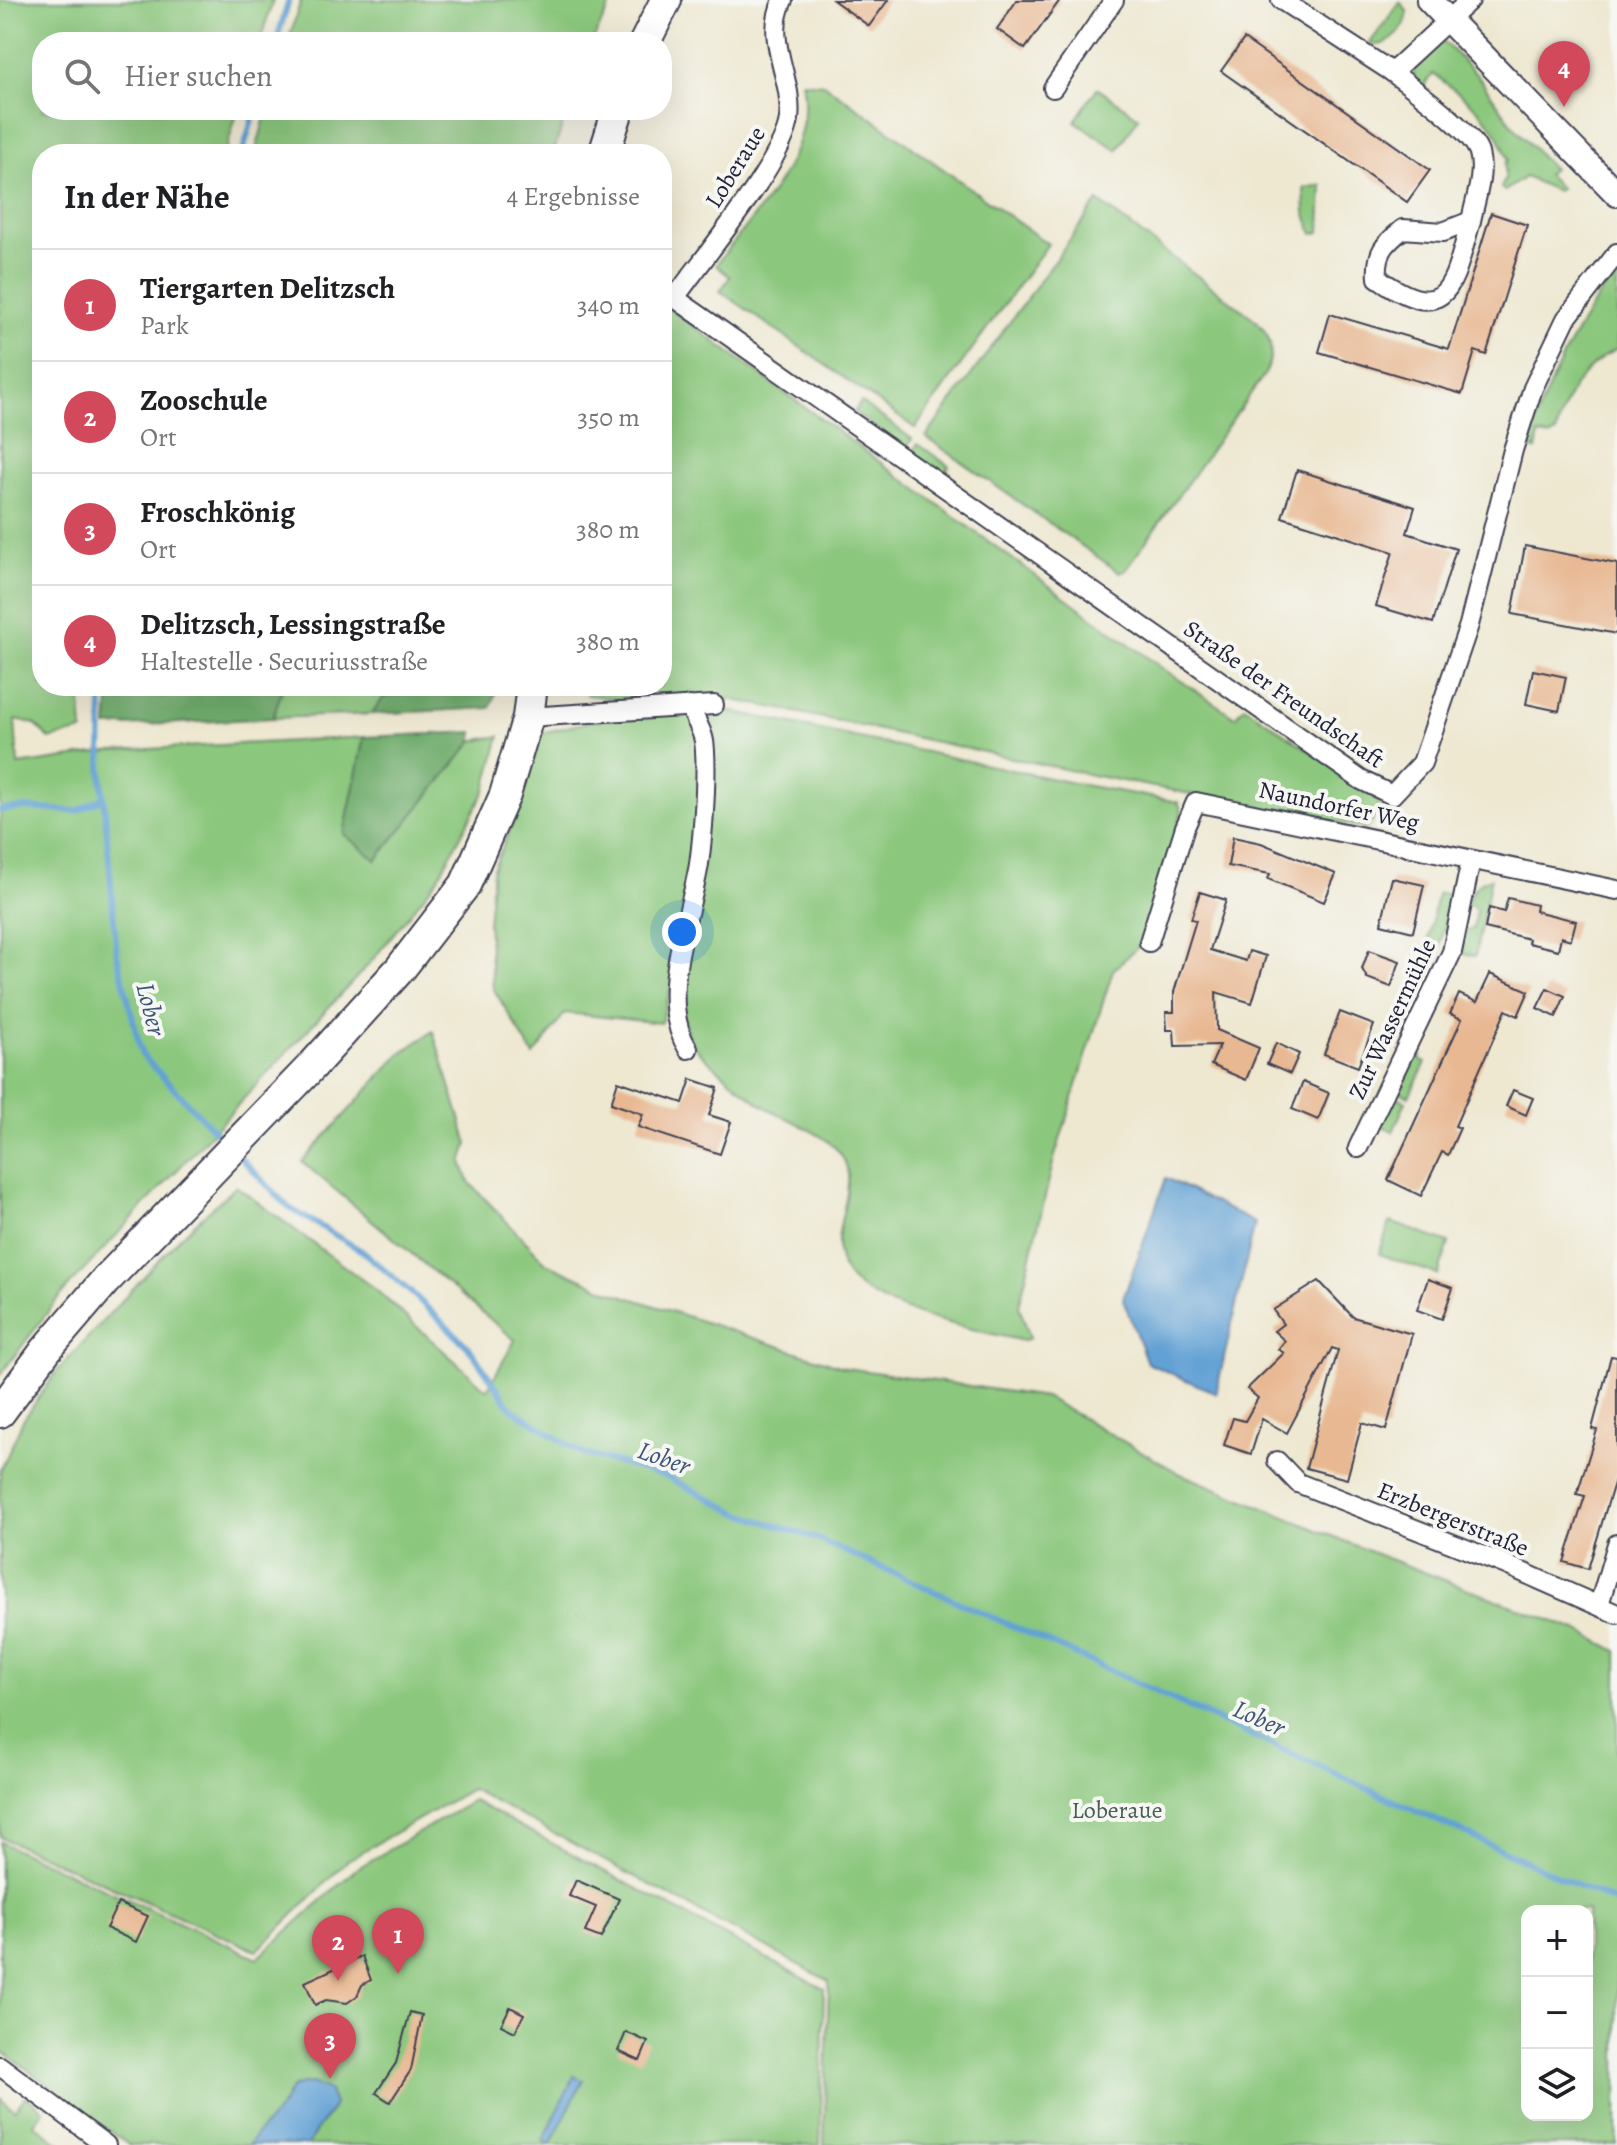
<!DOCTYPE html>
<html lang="de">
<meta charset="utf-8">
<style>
body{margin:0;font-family:Alegreya,serif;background:#f6f6f6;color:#202124}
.controls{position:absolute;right:24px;bottom:24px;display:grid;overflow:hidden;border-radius:16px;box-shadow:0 8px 32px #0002}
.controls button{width:72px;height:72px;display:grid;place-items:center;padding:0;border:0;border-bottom:2px solid #e0e0e0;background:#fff;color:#202124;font:40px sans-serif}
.you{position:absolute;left:682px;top:932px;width:28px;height:28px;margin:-20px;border:6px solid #fff;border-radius:50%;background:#1a73e8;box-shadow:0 0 0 12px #1a73e833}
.badge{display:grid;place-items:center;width:52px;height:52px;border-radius:50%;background:#d1495b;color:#fff;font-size:26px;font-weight:700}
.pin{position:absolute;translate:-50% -66px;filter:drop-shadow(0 2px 4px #0008)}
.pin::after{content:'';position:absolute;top:42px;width:28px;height:24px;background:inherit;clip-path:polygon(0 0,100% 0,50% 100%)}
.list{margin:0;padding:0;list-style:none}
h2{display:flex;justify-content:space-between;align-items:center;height:104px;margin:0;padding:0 32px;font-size:34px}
h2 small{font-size:26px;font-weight:400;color:#757577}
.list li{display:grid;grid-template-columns:52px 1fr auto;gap:24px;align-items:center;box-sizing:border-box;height:112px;padding:0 32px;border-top:2px solid #e0e0e0}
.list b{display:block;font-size:30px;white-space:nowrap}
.list p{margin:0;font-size:26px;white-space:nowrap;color:#757577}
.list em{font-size:26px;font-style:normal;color:#757577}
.icon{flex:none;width:44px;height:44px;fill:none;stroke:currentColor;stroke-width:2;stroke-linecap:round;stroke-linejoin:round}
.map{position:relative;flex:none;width:1617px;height:2145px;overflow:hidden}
.search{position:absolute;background:#fff;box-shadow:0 8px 32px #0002;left:32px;top:32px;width:640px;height:88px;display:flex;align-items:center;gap:20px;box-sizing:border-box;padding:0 28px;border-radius:32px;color:#757577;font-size:30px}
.panel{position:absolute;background:#fff;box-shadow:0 8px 32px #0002;left:32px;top:144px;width:640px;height:552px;border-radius:32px}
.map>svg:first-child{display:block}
.green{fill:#8bc77d;stroke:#56745c;stroke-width:2;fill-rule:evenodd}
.forest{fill:#70ac6c;stroke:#496754;stroke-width:2}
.water{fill:#62a1d4;stroke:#426288;stroke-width:2}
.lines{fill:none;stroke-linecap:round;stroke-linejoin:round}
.stream{stroke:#62a1d4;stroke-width:6}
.building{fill:#e8b892}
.minor-casing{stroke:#414052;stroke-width:22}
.tertiary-casing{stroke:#414052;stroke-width:28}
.primary-casing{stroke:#414052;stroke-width:34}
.minor{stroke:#fff;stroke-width:18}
.tertiary{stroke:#fff;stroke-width:24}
.primary{stroke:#fff;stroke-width:30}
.labels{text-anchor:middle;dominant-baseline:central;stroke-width:8;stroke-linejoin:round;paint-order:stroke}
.street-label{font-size:24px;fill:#22223b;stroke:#f6f6f2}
.park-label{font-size:24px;fill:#475c52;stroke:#f6f6f2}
.water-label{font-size:26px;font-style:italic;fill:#3c5578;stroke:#f6f6f2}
</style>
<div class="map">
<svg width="1617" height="2145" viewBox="0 0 1617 2145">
<rect width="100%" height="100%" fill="#f6f6f2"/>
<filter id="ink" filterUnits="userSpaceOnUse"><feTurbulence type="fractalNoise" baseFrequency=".0125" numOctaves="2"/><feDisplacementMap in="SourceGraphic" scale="16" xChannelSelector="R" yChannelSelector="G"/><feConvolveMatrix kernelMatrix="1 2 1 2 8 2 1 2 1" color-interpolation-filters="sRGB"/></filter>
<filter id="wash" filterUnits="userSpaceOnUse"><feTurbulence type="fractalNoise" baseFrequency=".006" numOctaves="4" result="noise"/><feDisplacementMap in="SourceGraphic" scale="32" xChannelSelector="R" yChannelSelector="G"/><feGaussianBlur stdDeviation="1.8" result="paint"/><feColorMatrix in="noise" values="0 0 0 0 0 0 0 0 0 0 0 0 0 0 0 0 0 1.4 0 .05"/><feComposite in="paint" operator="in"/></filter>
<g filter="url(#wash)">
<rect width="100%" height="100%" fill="#eee8d1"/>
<g class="green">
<polygon points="0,0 273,0 260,42 42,42 42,110 238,110 225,154 42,154 42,686 80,686 83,731 49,739 35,724 15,720 18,765 114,751 364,737 344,834 376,860 473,741 500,736 486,789 437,880 370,963 60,1296 0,1375"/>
<polygon points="301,0 613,0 592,42 288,42"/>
<path d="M 1400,2 L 1408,12 C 1406,29 1391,46 1373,45 L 1370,43 Z"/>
<path d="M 1442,40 L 1477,75 L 1515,128 L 1553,169 L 1547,174 L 1561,189 L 1557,191 L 1525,177 L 1505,191 L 1501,188 L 1505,179 L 1505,164 L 1508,160 C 1497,120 1465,97 1433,74 L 1424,87 C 1400,73 1422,45 1442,40 Z"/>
<path d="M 802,82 L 824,84 L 1048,244 L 915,428 L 720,291 L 730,277 L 716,265 C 756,211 817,154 802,82 Z"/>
<polygon points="1097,88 1139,117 1117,150 1075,121"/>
<polygon points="267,110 567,110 553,154 255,154"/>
<polygon points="1322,185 1320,232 1313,234 1305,212 1304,188"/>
<path d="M 1098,201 L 1253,318 C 1271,333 1275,350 1266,372 L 1125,571 L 1119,572 L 926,437 Z"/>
<path d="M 1617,270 L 1617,349 C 1582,366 1565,396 1556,433 L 1550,437 L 1539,435 L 1536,450 L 1526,447 C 1549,378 1574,329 1617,270 Z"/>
<path d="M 662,303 L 1162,668 L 1235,717 L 1244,706 L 1374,794 C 1383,808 1376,816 1367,828 L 1097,776 L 781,709 L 696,693 L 627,700 L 587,695 L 585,686 L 662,686 Z"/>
<polygon points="861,402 912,439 905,450 854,412"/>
<polygon points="918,444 949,466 943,476 911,453"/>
<polygon points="283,686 418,686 413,692 384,697 372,714 273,718"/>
<path d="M 689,706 L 712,754 L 707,711 L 735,712 L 1078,784 L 1178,802 L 1182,811 L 1138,947 L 1113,970 L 1054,1159 L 1019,1306 L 1030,1338 L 1023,1341 C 981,1331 871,1310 847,1275 C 817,1233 875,1180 831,1144 C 815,1130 786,1119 767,1108 C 753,1100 703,1057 693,1045 C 684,1033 678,996 673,981 L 661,1023 L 565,1013 L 534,1056 L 493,988 L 488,924 L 493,869 L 523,799 L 541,733 L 631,712 Z"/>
<path d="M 1491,878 L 1475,956 L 1459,953 L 1463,932 L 1473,929 L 1476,910 L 1468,903 C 1471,890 1477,882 1491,878 Z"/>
<polygon points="1441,893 1450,895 1439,952 1430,947 1428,942 1437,894"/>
<path d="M 433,1031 L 468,1144 L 462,1162 L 469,1182 L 546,1263 L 609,1291 L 846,1368 L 1045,1397 L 1181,1474 L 1371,1552 L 1579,1631 L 1617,1651 L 1617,2145 L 824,2145 L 829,1981 L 471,1789 L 348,1860 L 257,1951 L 0,1837 L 0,1472 L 22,1422 L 57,1371 L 181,1236 L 236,1186 L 376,1290 L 487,1390 L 515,1340 L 302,1162 L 400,1054 ZM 1587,1911 L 1587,2115 L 1527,2115 L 1527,1911 Z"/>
<polygon points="1412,1053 1421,1056 1420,1060 1426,1063 1409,1096 1395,1090"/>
<polygon points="1393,1095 1406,1101 1393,1132 1378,1125"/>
<polygon points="1390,1222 1449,1243 1438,1275 1379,1254"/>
<polygon points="473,1801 824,1989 820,2145 129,2145 0,2049 0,1842 258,1958 356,1869"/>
<polygon points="26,2096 44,2110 34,2124 62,2145 0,2145 0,2098 15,2110"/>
</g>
<g class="forest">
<polygon points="110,686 140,686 164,698 185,686 283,686 273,718 107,727"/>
<polygon points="418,686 477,686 495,694 490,708 372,714 384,697 413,692"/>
<polygon points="473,732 473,741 376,860 344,834 364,737"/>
</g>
<g class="water">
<polygon points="1166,1178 1255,1223 1216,1393 1147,1363 1123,1299"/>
<polygon points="574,2076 583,2080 551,2144 543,2141"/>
<path d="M 313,2083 L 329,2091 L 334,2104 C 327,2121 316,2126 308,2145 L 248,2145 C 257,2131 270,2122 279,2109 C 293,2091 284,2085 313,2083 Z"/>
</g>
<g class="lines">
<g class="stream">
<polyline points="276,42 289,0"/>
<polyline points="242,154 255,110"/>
<polyline points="102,686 101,767 117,955 142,1055 226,1143"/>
<polyline points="0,810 25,808 77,811 103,798"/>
<polyline points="239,1156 288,1207 362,1251 415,1296 469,1348 512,1409 581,1453 663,1475 738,1513 815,1538 1050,1643 1617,1903"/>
</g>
</g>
<g id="blocks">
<g class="building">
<polygon points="833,0 888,0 869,26"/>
<polygon points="1017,0 1060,0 1025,49 997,29"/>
<polygon points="1244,39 1430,170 1407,202 1221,71"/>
<polygon points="1491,213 1527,225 1486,355 1475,351 1462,394 1319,352 1330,314 1449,349"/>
<polygon points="1297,470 1415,507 1407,533 1456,549 1433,623 1376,606 1393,552 1282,517"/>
<polygon points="1525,546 1617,564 1617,634 1512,614"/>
<polygon points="1533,670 1566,677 1559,711 1526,704"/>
<polygon points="1233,837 1261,843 1336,874 1324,902 1268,879 1270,874 1228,866"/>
<polygon points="1392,878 1424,885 1413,932 1381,924"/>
<polygon points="1200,892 1226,900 1210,950 1246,961 1249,951 1266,956 1252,1003 1216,992 1217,1030 1259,1048 1246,1080 1211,1065 1220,1045 1175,1046 1174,1030 1167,1030 1166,1012 1174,1012 1174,992 1196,920 1191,919"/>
<polygon points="1508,898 1536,905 1535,911 1576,921 1571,940 1561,937 1558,950 1528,943 1529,939 1485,928 1489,908 1504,912"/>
<polygon points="1369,950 1400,961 1391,987 1367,978 1362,969"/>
<polygon points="1490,974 1529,991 1518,1016 1506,1010 1455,1126 1460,1128 1448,1155 1442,1152 1421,1196 1388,1180 1462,1019 1450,1014 1459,994 1477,1002"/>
<polygon points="1547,988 1565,996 1556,1017 1537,1008"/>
<polygon points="1340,1012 1374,1025 1358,1067 1324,1054"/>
<polygon points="1276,1043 1299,1054 1290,1074 1267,1064"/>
<polygon points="691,1079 718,1088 709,1115 731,1122 720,1154 638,1127 643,1114 611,1103 618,1081 683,1103"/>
<polygon points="1303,1082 1329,1093 1318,1120 1292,1109"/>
<polygon points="1513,1090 1533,1098 1526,1115 1506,1106"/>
<polygon points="1428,1279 1453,1288 1442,1319 1417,1310"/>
<polygon points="1319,1281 1353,1317 1412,1334 1386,1430 1362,1423 1347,1479 1306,1468 1338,1350 1332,1348 1287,1433 1262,1419 1251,1454 1224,1445 1233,1418 1245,1421 1258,1398 1247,1389 1284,1353 1278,1349 1285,1341 1274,1331 1283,1324 1273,1310"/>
<polygon points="1611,1356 1617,1357 1617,1473 1588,1569 1564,1562 1585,1496 1577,1494 1597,1430 1592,1429"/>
<polygon points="576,1880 619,1899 601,1938 585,1932 596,1907 569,1896"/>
<polygon points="118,1903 148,1916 136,1942 106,1928"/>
<polygon points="362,1956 371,1980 362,1985 357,1996 347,2003 326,2000 315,2005 305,1982"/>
<polygon points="510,2007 524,2014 515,2032 501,2025"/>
<polygon points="410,2012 422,2015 411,2070 390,2102 376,2093 396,2063"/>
<polygon points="626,2032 648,2042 640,2061 618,2051"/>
</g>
</g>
</g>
<g filter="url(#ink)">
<use href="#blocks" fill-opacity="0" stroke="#414052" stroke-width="2"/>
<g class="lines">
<defs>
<g id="minor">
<polyline points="1281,0 1392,72 1470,0"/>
<path d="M 1392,72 C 1413,89 1472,130 1479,153 C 1485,174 1475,200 1471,221 L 1443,232 L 1403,229 C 1384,244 1376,253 1378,278 C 1450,329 1453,282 1471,221"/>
<polyline points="1053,88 1114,0"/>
<polyline points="662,289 1361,780 1392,795 1422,763 1469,625 1513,450 1533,388 1566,319 1617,253"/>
<path d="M 674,299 C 701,261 785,159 789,119 C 794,77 763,41 783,0"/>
<polyline points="528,717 714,705"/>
<polyline points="1149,942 1185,827 1196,802 1617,890"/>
<path d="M 688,1049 C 656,998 690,920 699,864 C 703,836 708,768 704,741 C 702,729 694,717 689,706"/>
<polyline points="1358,1148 1452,952 1471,860"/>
<polyline points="1277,1461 1298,1483 1504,1564 1617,1614"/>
<polyline points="1599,1605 1617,1544"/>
<polyline points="0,2066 106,2145"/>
</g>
<polyline id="tertiary" points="1429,0 1617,194"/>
<g id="primary">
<polyline points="645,42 666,0"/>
<polyline points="604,154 618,110"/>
<polyline points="0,1412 46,1350 105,1281 313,1065 400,969 465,885 505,795 528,717 532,686"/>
</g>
</defs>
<use href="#minor" class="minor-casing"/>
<use href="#tertiary" class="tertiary-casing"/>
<use href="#primary" class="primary-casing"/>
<use href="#minor" class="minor"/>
<use href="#tertiary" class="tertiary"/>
<use href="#primary" class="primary"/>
</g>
</g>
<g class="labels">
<g class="street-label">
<text transform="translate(735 167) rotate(-58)">Loberaue</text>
<text transform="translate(1284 694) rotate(35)">Straße der Freundschaft</text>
<text transform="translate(1339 806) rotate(12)">Naundorfer Weg</text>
<text transform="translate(1392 1019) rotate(-65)">Zur Wassermühle</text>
<text transform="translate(1453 1519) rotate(22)">Erzbergerstraße</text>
</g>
<g class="park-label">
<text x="1117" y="1810">Loberaue</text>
</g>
<g class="water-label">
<text transform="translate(151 1009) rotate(76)">Lober</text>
<text transform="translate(664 1458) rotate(20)">Lober</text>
<text transform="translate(1259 1718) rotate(24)">Lober</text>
</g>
</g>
</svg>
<div class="controls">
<button>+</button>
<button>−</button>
<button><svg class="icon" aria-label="layers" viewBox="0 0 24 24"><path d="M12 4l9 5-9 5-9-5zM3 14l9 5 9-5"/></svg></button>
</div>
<div class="you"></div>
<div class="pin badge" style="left:398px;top:1974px">1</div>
<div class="pin badge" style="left:338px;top:1981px">2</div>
<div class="pin badge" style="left:330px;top:2079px">3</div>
<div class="pin badge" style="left:1564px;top:107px">4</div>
<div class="search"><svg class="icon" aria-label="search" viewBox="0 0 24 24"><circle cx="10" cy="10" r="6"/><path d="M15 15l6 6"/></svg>Hier suchen</div>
<section class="panel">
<h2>In der Nähe<small>4 Ergebnisse</small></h2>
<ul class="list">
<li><span class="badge">1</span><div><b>Tiergarten Delitzsch</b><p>Park</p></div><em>340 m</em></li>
<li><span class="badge">2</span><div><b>Zooschule</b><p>Ort</p></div><em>350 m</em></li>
<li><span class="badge">3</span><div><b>Froschkönig</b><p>Ort</p></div><em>380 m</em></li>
<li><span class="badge">4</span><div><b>Delitzsch, Lessingstraße</b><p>Haltestelle · Securiusstraße</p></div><em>380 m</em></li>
</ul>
</section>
</div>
